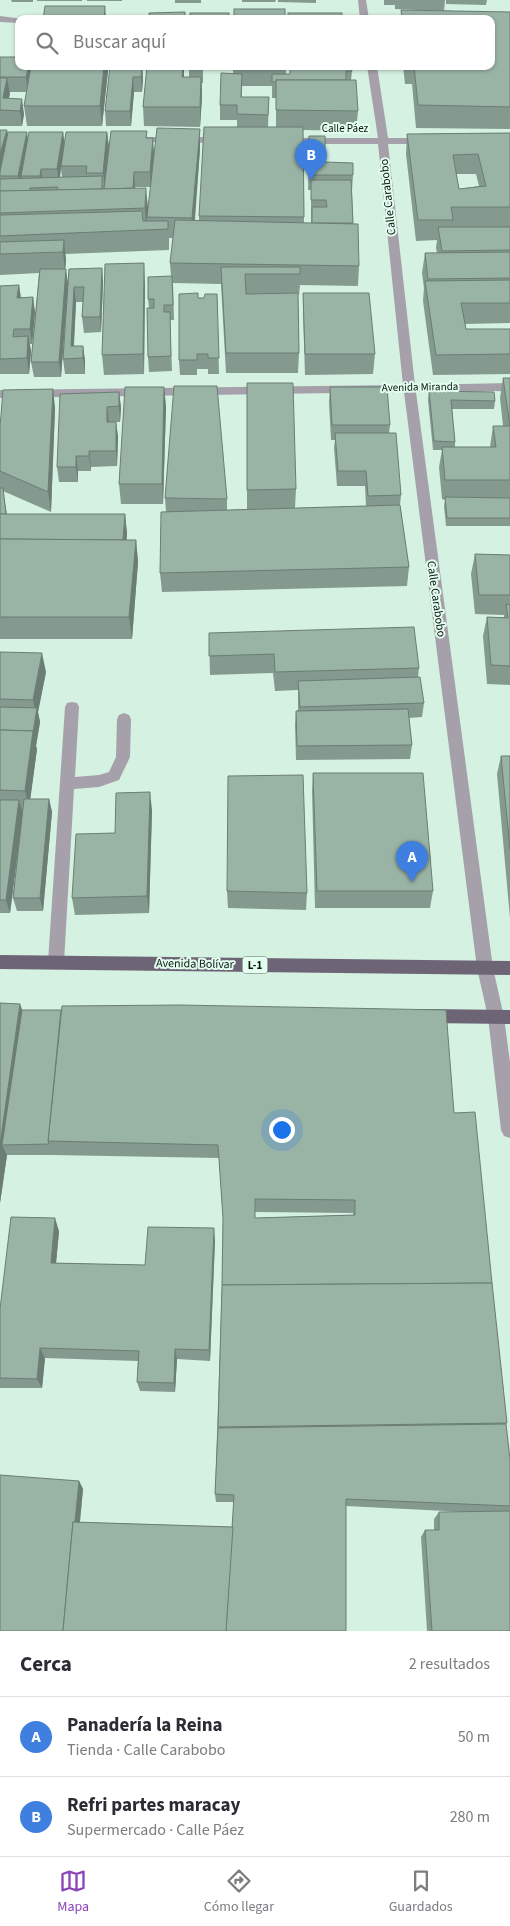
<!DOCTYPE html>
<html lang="es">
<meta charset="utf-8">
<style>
body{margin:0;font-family:"Source Sans 3",sans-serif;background:#f2f2f3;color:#2b2b33}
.you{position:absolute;left:281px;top:1129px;width:18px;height:18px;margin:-12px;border:4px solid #fff;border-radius:50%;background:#1a73e8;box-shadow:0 0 0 8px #1a73e833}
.badge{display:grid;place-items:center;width:32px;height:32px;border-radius:50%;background:#8c45b9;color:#fff;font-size:16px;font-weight:700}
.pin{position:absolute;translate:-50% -41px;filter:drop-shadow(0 1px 2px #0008)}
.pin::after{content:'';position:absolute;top:26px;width:18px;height:15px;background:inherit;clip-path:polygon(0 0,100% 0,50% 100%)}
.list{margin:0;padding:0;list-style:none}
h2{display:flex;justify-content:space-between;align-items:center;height:65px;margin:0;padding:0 20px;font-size:21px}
h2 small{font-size:16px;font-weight:400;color:#7c7c81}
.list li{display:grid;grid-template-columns:32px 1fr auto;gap:15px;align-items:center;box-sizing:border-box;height:80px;padding:0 20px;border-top:1px solid #e1e1e2}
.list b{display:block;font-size:19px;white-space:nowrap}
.list p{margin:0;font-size:16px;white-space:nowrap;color:#7c7c81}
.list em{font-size:16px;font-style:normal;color:#7c7c81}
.icon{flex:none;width:28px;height:28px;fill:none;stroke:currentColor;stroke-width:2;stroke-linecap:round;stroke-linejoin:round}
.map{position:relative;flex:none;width:510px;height:1631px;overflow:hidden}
.search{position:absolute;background:#fff;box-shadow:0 1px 4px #0004;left:15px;right:15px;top:15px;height:55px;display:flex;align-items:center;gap:12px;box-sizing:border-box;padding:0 18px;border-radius:10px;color:#7c7c81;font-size:19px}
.sheet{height:225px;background:#fff}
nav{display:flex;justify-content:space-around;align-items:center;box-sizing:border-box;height:70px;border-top:1px solid #e1e1e2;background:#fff;font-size:14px;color:#7c7c81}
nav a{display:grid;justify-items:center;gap:2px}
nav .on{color:#8c45b9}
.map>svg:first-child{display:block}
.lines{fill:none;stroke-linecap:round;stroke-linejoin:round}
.lane{fill:#a5a0aa;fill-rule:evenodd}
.street{fill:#a5a0aa;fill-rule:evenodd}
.primary{fill:#6d6475;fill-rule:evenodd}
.wall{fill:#849a8e;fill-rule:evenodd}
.shaded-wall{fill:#6b7d74}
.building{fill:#99b3a5;stroke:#6b7d74;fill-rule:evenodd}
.labels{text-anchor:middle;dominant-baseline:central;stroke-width:4;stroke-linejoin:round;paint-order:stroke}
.far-street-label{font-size:11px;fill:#0b1510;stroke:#e3feef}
.shield{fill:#e3feef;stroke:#4c5b53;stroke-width:1}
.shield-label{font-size:11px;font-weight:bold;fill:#0b1510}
.street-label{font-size:12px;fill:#0b1510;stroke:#e3feef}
</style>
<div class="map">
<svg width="510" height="1631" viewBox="0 0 510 1631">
<rect width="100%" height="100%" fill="#d5f1e1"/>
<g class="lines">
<polygon class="lane" points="72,702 77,703 79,707 75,777 99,775 109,772 116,757 117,719 119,715 124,713 129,715 131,719 130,757 119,780 99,787 74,789 64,962 62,967 56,969 50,967 48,962 65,707 67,703"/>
<g class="street">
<polygon points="358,0 366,0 369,19 360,19"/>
<polygon points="0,16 23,19 19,19 19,23 0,22"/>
<polygon points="367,66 377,66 388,138 426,138 431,141 426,144 388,144 415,385 510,383 510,391 416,392 493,968 504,1017 510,1062 510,1138 504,1136 501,1130 488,1017 477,968 404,392 0,398 0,390 403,385 378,144 284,144 279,141 284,138 378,138"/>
<polygon points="134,137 224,137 229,140 224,143 130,142 129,140"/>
</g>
<g class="primary">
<polygon points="0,955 510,961 510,975 0,969"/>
<polygon points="426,1009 510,1010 510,1024 426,1023 420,1021 418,1016 420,1011"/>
</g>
</g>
<g class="wall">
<polygon points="11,0 33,0 33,2 12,2"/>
<rect x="37" y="0" width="45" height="1"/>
<rect x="87" y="0" width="35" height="1"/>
<rect x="175" y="0" width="26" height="3"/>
<polygon points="242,0 276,0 275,2 242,2"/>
<polygon points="278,0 316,0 316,3 278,2"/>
<polygon points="384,0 445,0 444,11 395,9 395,5 384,5"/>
<polygon points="446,0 487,0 486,5 446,4"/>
<polygon points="401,10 510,12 510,129 416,128 412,84 405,84 403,66 491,66 491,19 401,19"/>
<polygon points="0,57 19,66 108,71 102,126 27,126 24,106 27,92 9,92 8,98 24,114 22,126 0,126"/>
<polygon points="142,66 143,79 142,92 134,92 131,126 106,126 105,111"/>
<polygon points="147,66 184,66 184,77 189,77 189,66 203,66 203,83 202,83 202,97 200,127 144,126 143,107"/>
<path d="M 233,66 L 286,66 L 286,74 L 290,74 L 290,66 L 352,71 L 351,80 L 358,111 L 356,131 L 303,130 L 304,223 L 311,223 L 311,190 L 308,190 L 309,136 L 325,162 L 353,175 L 352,191 L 353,223 L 359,266 L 358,286 L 300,285 L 299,295 L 298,294 L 299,353 L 298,373 L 226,373 L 221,284 L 173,283 L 174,320 L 170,320 L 172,371 L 149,372 L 148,357 L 149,308 L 148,299 L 171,276 L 170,263 L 173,238 L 169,238 L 169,250 L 65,254 L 66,260 L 65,269 L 68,284 L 61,377 L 34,377 L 31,362 L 39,273 L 0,275 L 0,130 L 7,130 L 8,135 L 28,138 L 63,132 L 64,143 L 107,132 L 109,147 L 147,131 L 147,138 L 154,153 L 153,167 L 200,129 L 200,149 L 195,221 L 199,221 L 199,216 L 237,127 L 237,120 L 220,120 L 220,105 L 233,74 ZM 242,86 L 272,86 L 272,98 L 276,98 L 276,127 L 268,127 L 269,97 L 242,97 ZM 61,169 L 62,177 L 60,177 ZM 135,187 L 151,187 L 147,221 L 148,208 Z"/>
<path d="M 510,133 L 510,323 L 465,324 L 466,329 L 510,329 L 510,374 L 433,375 L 423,301 L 424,288 L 422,273 L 425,253 L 437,253 L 436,248 L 437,240 L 416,241 L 406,154 L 407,134 ZM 456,174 L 476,174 L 479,186 L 459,189 Z"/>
<polygon points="102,268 103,283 101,332 84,333 82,317 83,302 76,302 74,346 83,346 85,361 85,374 65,374 63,359 69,269"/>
<polygon points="145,284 144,374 104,375 102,355"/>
<polygon points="19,285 21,298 33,297 35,313 32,344 30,344 31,351 29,374 0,374 0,286"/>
<polygon points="303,293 375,354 373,374 305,375 303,313"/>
<polygon points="217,294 219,374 208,374 208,369 197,369 197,375 180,375 179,360 198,298 204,298"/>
<polygon points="503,378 510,378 510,526 446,526 444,506 445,500 442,499 439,467 442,450 433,450 428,400 429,391 495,401 494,409 452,409 455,442 455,447 490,447 493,426 503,426 500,398"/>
<polygon points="247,383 296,489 295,508 366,506 365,486 337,486 334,448 335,440 331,440 329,402 330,387 390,425 389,433 401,495 400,505 409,567 407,586 162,592 160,573 166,512 165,498 227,499 227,510 247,509"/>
<polygon points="164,387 166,407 163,504 121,504 119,484"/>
<polygon points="53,389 55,409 51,512 3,491 7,514 125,514 127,534 126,540 136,540 138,562 132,639 0,639 0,427"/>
<polygon points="119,392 121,408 120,422 116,422 118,437 117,466 91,467 91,471 78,471 78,482 59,482 57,467"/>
<polygon points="475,554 510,555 510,685 487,684 483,636 487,617 504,617 504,615 475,614 471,574"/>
<polygon points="209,633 419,668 418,677 424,703 422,717 409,718 412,745 410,759 296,760 295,725 296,711 298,710 298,690 275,691 273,673 210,675"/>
<polygon points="0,652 46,672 38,712 40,722 36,746 37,749 30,799 49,799 52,812 43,911 17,911 13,898 22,815 10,913 0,913"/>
<polygon points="501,756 510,756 510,918 497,774"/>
<polygon points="313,773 433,891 430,908 315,908 312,791"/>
<polygon points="152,810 149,913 75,915 72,898 115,833"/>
<polygon points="227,891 307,893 306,910 228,908"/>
<path d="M 0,1003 L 20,1004 L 22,1010 L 454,1113 L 492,1283 L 507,1423 L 506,1424 L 510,1459 L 510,1631 L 427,1631 L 421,1537 L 425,1530 L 434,1530 L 434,1519 L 439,1512 L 466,1512 L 346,1506 L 0,1631 L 79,1481 L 83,1489 L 80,1522 L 232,1527 L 234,1502 L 216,1502 L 215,1494 L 222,1285 L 223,1220 L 219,1158 L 52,1155 L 7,1155 L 0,1203 ZM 255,1212 L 353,1213 L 353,1215 L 255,1218 Z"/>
<polygon points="59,1231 56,1263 145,1265 215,1240 210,1361 177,1359 175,1392 140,1391 137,1382 138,1361 45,1358 42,1388 0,1388 0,1309"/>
</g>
<g class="shaded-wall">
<polygon points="105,6 106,19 104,19"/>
<polygon points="29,66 32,66 28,92 26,77"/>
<polygon points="104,66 108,66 108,71 102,126 100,106"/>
<polygon points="142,66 143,79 142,92 141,77"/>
<polygon points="183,66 184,66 184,79 182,77"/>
<polygon points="133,77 134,92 131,126 130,111"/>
<polygon points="201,77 202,97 200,127 200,107"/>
<polygon points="7,78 10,94 6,110 3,98"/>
<polygon points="22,99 24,114 22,126 20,111"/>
<polygon points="200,129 200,149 193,238 192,218"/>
<polygon points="7,130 9,145 0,176 0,154"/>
<polygon points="27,132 29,147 21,176 22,184 21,191 18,176"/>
<polygon points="63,132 65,147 61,166 59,184 57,169"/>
<polygon points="107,132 109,147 105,188 103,173"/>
<polygon points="153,138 154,153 151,187 150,172"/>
<polygon points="41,169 43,184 42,187 40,176"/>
<polygon points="134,172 135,187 134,205 133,190"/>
<polygon points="146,188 148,208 146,228 145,208"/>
<polygon points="64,240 66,260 65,273 63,252"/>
<polygon points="144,263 145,284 144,374 143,354"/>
<polygon points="102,268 103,283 101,332 100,317"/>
<polygon points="66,269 68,284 61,377 59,362"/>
<polygon points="19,285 21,300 17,298"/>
<polygon points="74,287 76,302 73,358 71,346"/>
<polygon points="33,297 35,313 32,344 30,329"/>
<polygon points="28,336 31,351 29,374 27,358"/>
<polygon points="83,346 85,361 85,374 83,358"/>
<polygon points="164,387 166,407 163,504 162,484"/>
<polygon points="53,389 55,409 51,512 48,492"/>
<polygon points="119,392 121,408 120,422 119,406"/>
<polygon points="107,407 109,422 107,422"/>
<polygon points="116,422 118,437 117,466 116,451"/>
<polygon points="89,451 91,467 91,471 89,456"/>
<polygon points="76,456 78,471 78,482 76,467"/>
<polygon points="125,514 127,534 125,562 123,543"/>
<polygon points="136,540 138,562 132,639 129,617"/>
<polygon points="42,653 46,672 38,712 40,722 36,746 37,749 29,809 25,791 33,731 36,715 33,700"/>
<polygon points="150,792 152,810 149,913 147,896"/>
<polygon points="49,799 52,812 43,911 40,898"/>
<polygon points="19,800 23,813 10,913 6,900"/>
<polygon points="20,1004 26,1021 2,1145 7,1155 0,1203 0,1144"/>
<polygon points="55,1218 59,1231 55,1274 51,1263"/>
<polygon points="214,1228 215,1240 210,1361 209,1350"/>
<polygon points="40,1348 45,1358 42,1388 37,1379"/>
<polygon points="175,1349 177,1359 175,1392 174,1383"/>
<polygon points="79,1481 83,1489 69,1631 64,1631"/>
</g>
<g class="building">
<polygon points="45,6 105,6 104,19 43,19"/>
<rect x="234" y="9" width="51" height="10"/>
<polygon points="401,10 510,12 510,107 418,105 414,66 491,66 491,19 402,19"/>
<polygon points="185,12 185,19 149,19 149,13"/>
<rect x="190" y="13" width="39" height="6"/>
<rect x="288" y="13" width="54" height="6"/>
<polygon points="0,57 19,57 19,66 29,66 26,77 0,77"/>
<polygon points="31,66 104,66 100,106 24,106"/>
<polygon points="110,66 142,66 141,77 133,77 130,111 105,111"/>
<polygon points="147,66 183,66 182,77 201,77 200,107 143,107"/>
<rect x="189" y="66" width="13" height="2"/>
<rect x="233" y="66" width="53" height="1"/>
<polygon points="290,66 351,66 352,71 346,71 346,80 276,80 276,82 272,82 272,74 290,74"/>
<polygon points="221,73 242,74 241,97 269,97 268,115 237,114 237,105 220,105"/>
<polygon points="0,78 7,78 3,98 22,99 20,111 0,110"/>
<polygon points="276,80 356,80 358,111 276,110"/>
<polygon points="204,127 303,127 304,217 199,216"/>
<polygon points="157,128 200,129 192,218 147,217"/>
<polygon points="0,130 7,130 0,154"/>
<polygon points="111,131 147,131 146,138 153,138 150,172 134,172 133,188 104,189"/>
<polygon points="8,132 27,132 18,176 0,176 0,172"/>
<polygon points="29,132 63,132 57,169 41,169 40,176 21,176"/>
<polygon points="66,132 107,132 103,173 86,173 87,166 61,166"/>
<path d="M 510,133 L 510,207 L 451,207 L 453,220 L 418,220 L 407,134 ZM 478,154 L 486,186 L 459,189 L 453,155 Z"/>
<polygon points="309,136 325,136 325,162 353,163 353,175 308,175"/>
<polygon points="102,176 102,189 57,190 58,187 30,188 30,191 0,191 0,179"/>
<polygon points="311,180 351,180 353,223 312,223 312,207 327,207 326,200 311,200"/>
<polygon points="146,188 145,208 0,213 0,191"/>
<polygon points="142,211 143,221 168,221 168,229 0,236 0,215"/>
<polygon points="175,220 358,224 359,266 170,263"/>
<polygon points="438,227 510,227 510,250 442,251"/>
<polygon points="64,240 63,252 0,254 0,242"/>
<polygon points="510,252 510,278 428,279 425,253"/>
<polygon points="144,263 143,354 102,355 105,264"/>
<polygon points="221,267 300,267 300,274 245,274 246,294 298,293 299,353 226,353"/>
<polygon points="102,268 100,317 82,317 84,287 74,287 71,346 83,346 83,358 63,359 69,269"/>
<polygon points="40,269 66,269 59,362 31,362"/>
<polygon points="172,276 173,305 164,305 164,312 170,312 171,356 148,357 147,308 154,308 154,299 148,299 148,277"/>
<polygon points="510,280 510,303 461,303 466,329 510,329 510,354 436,355 425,281"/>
<polygon points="19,285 17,298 33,297 30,329 14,329 13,337 28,336 27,358 0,359 0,286"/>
<polygon points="198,293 198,298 204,298 205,294 217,294 219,358 208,358 208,354 197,354 197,360 179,360 179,294"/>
<polygon points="303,293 369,293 375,354 305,354"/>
<polygon points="503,378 510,378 510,480 445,480 442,447 496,447 493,426 510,426"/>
<polygon points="247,383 293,383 296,489 247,490"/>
<polygon points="174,386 217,386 227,499 165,498"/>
<polygon points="125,387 164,387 162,484 119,484"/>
<polygon points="330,387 387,387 390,425 332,425"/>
<polygon points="53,389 48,492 0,471 0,427 3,390"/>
<polygon points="429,391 494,392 495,401 451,400 455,442 434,441"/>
<polygon points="119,392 119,406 107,407 107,422 116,422 116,451 89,451 89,456 76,456 76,467 57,467 60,394"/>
<polygon points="335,433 396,433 401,495 368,496 366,471 338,471"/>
<polygon points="0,488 3,488 6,514 0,514"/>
<polygon points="445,497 510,498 510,518 447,518"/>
<polygon points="400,505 409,567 160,573 161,512"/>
<polygon points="0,514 125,514 123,540 0,539"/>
<polygon points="0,539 136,540 129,617 0,617"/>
<polygon points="475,554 510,555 510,595 479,595"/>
<polygon points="506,604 510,605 510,666 491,665 487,617 508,618"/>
<polygon points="414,627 419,668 275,672 274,654 209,656 209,633"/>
<polygon points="0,652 42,653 33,700 0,699"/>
<polygon points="420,677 424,703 300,707 298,681"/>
<polygon points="0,707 37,708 33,733 33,731 0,730"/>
<polygon points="408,709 412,745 297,746 296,711"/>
<polygon points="0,730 33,731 25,791 0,790"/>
<polygon points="501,756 510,756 510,849"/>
<polygon points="313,773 423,773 433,891 317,891"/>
<polygon points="303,775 307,893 227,891 228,776"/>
<polygon points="150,792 147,896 72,898 76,834 115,833 116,793"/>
<polygon points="24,799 49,799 40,898 13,898"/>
<polygon points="0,800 19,800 6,900 0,900"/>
<polygon points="0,1003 20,1004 0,1144"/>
<path d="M 180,1005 L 446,1010 L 454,1113 L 475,1112 L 492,1283 L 222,1285 L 223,1218 L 218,1145 L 48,1141 L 62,1006 ZM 255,1199 L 355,1200 L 355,1215 L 255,1218 Z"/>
<polygon points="22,1010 61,1010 48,1141 49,1144 2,1145"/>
<polygon points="11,1217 55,1218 51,1263 145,1265 148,1227 214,1228 209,1350 175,1349 174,1383 137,1382 139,1351 40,1348 37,1379 0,1378 0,1309"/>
<polygon points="492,1283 507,1423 218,1427 222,1285"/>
<polygon points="506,1424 510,1459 510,1506 346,1499 346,1631 226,1631 234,1495 215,1494 218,1428"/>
<polygon points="0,1475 79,1481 75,1522 73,1522 63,1631 0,1631"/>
<polygon points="510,1511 510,1631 432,1631 425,1530 439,1530 439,1512"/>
<polygon points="73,1522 233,1527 226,1631 63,1631"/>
</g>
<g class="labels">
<g class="far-street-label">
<text x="345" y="128">Calle Páez</text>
<text transform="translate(420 387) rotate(-1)">Avenida Miranda</text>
</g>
<rect class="shield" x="242.5" y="956.5" width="25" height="17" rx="4"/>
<g class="shield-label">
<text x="255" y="965">L-1</text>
</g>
<g class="street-label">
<text transform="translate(388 197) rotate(-96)">Calle Carabobo</text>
<text transform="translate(436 599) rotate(82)">Calle Carabobo</text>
<text transform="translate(195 964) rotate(1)">Avenida Bolívar</text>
</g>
</g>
</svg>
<div class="you"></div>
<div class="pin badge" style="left:412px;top:882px;background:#3f7fe0">A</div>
<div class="pin badge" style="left:311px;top:180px;background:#3f7fe0">B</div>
<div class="search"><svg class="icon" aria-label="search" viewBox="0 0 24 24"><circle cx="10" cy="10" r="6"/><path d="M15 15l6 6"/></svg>Buscar aquí</div>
</div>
<section class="sheet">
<h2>Cerca<small>2 resultados</small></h2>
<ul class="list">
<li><span class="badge" style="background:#3f7fe0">A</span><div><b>Panadería la Reina</b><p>Tienda · Calle Carabobo</p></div><em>50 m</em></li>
<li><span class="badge" style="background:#3f7fe0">B</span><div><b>Refri partes maracay</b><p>Supermercado · Calle Páez</p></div><em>280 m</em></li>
</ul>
</section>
<nav>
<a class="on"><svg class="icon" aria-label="map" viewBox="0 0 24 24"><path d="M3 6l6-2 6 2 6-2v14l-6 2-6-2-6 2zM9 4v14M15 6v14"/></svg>Mapa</a>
<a><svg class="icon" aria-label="directions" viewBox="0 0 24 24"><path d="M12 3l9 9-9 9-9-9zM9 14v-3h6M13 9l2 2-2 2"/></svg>Cómo llegar</a>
<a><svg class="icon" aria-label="saved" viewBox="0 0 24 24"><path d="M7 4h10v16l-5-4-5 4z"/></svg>Guardados</a>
</nav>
